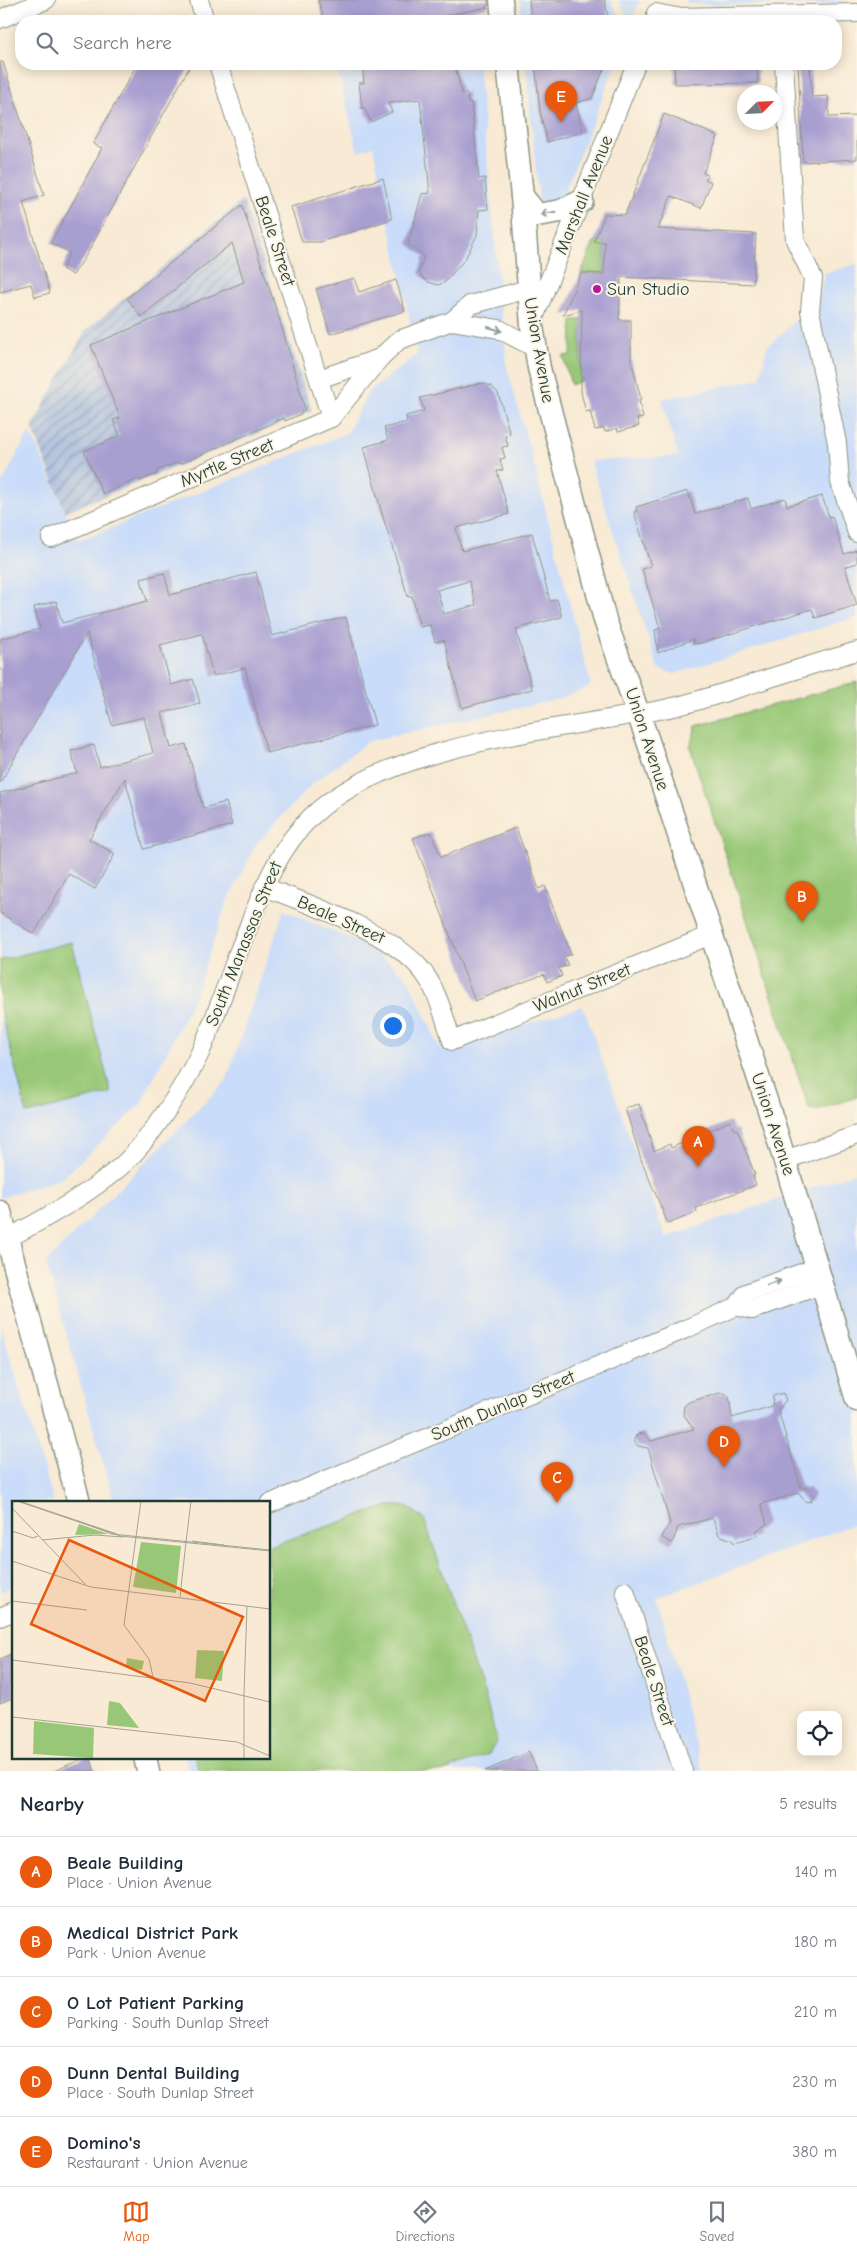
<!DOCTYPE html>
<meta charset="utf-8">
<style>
body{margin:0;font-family:"Comic Neue",sans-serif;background:#f2f2f3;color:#1f2937}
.controls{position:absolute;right:15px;bottom:15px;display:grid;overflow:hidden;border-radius:10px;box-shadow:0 2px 12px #0003}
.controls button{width:45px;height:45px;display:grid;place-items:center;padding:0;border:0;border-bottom:1px solid #e0e1e3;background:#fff;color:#1f2937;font:25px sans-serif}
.compass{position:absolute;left:737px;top:85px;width:45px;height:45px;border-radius:50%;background:#fff;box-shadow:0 2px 12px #0003;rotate:66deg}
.you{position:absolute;left:392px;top:1025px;width:18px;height:18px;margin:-12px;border:4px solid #fff;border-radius:50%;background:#1a73e8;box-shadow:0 0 0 8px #1a73e833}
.badge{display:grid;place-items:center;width:32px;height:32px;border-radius:50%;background:#ea580c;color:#fff;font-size:16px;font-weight:700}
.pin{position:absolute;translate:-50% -41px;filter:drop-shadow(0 1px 2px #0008)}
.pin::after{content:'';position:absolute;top:26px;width:18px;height:15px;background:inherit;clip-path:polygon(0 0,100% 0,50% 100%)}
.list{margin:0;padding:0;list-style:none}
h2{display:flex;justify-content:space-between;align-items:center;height:65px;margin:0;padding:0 20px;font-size:21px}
h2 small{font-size:16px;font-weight:400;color:#747a83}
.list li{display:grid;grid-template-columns:32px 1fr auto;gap:15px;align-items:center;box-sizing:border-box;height:70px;padding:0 20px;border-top:1px solid #e0e1e3}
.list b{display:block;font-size:19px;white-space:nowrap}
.list p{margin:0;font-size:16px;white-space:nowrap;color:#747a83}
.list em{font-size:16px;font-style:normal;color:#747a83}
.icon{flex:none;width:28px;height:28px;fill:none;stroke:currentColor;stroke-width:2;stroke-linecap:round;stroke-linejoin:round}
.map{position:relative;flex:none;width:857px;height:1771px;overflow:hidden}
.search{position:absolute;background:#fff;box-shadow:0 2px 12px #0003;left:15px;right:15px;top:15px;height:55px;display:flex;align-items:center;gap:12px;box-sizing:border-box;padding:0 18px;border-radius:20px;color:#747a83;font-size:19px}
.sheet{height:415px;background:#fff}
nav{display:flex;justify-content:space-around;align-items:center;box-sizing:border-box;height:70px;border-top:1px solid #e0e1e3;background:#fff;font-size:14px;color:#747a83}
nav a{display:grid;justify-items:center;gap:2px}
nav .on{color:#ea580c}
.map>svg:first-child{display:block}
.built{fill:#c9dcf9}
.industrial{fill:url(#industrial-furrows)}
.green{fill:#98c877;stroke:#5c8256}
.building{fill:#a89fd1;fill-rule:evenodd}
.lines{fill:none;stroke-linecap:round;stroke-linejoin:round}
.minor-casing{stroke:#8c9484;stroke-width:20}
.major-casing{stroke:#8c9484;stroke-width:25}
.minor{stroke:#fff;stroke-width:18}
.major{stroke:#fff;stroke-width:22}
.oneway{stroke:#8f9e9a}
.poi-dot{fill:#b5179e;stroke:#fcf5e5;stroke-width:2}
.labels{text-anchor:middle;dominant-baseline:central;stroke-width:4;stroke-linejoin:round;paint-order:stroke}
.street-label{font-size:18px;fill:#1f3d34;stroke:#fcf5e5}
.poi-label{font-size:18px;fill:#1f3d34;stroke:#fcf5e5;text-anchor:start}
.inset-road{fill:none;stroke:#a1a594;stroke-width:1}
.view{fill:#e8590c;fill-opacity:0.15;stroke:#e8590c;stroke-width:2.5}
.inset-edge{fill:none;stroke:#1f3d34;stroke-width:2.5}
</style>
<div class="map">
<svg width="857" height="1771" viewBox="0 0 857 1771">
<defs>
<pattern id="industrial-furrows" width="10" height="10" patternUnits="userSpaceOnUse" patternTransform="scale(1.25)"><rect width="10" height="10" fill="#b6c5de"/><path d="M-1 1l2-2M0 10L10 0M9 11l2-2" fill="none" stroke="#93a1b5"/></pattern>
</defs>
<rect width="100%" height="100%" fill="#fcf5e5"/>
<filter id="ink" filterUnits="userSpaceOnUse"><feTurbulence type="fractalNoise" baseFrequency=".02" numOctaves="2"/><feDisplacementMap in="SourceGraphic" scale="10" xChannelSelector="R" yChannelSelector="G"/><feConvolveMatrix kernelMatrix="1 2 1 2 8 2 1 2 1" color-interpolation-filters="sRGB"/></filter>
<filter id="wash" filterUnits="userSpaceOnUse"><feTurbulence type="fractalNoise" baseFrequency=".0096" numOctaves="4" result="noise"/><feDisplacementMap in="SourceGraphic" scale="20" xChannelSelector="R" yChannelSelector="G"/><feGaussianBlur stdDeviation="1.12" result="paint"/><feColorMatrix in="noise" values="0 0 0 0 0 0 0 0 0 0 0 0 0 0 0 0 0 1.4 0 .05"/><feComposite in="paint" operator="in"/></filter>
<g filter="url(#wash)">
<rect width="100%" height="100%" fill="#f8ead4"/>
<g class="built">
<polygon points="520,0 610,0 622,21 522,21"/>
<polygon points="619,0 640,0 632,21 621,7"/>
<polygon points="685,0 844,0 837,4 763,5 689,4"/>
<polygon points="336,64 478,64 507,368 534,464 591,686 560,699 369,741 313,783 257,843 226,904 195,996 140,1105 63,1178 0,1198 0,486 30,431 78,541 347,433 368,392 417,355 373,146 358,152"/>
<polygon points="526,64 616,64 562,198 552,204 539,202"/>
<polygon points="857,264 857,617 674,674 658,669 590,461 678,456 662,399 760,378 767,347 818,299 825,273"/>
<polygon points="284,910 371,948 408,978 440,1048 474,1040 583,1006 666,1238 857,1172 857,1523 657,1598 703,1771 189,1771 185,1757 269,1757 269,1502 114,1502 46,1262 226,1081"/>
<polygon points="0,1324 54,1502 14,1502 14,1586 0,1592"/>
</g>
<polygon class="industrial" points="243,200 312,411 65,512 32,427 85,331"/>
<g class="green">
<polygon points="594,242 605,242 604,274 581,273"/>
<polygon points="572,320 607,320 581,330 581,381 571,385 563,356 571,355"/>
<polygon points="857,682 857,1097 816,1110 809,1109 690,747 696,726"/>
<polygon points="72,942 111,1093 27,1114 0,1008 0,960"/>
<polygon points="388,1506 407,1506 424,1519 485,1696 497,1741 489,1754 444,1771 200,1771 195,1757 269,1757 269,1546"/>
</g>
<g id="blocks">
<g class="building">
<polygon points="318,0 488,0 488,7 419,21 324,21"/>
<polygon points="529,0 605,0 609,21 531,21"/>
<polygon points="0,62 3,62 44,195 23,202 50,293 35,297 31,284 0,292"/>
<polygon points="137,64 191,64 87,254 73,275 62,269 70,253 51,243 102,148 93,144"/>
<polygon points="362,64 440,64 440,67 455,66 462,94 467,93 468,103 471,102 479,179 485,178 488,209 479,210 477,235 465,259 445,282 438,285 428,282 422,277 419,272 424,256 408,244 422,194 430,193 420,99 388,103 392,112 371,122 364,108 362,108 359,83 364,83"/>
<polygon points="535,64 606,64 592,98 576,103 583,132 547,142 540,111"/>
<polygon points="674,64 757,64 758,83 675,84"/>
<polygon points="798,64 810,64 812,97 828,96 829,117 857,116 857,159 803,162"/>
<polygon points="664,114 718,136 703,173 707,175 705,179 711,182 701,208 671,196 658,229 756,234 753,284 621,277 619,320 631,320 631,359 641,399 639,400 643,418 637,419 639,426 618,432 617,428 605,432 604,428 595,430 590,411 586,412 581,392 582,310 563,315 581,273 604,274 605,242 594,242 605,214 625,215"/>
<polygon points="383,178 392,219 320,242 302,242 291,207"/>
<polygon points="242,205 284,334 305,410 301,412 301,414 285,421 284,418 180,464 179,462 156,471 157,474 139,481 138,479 103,494 84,451 120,436 113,420 120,418 91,345 244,282 232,243 141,317 127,298"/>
<polygon points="354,278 359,292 396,280 405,311 330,334 316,289"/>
<path d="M 482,383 L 491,386 L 498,393 L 510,434 L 505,435 L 508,446 L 502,447 L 505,458 L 500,459 L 503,470 L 497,471 L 509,514 L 456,528 L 462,551 L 532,533 L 550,601 L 557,599 L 562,617 L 516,629 L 532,689 L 462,708 L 444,640 L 435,642 L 430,625 L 420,627 L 412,596 L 408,597 L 382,514 L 364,447 L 388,440 L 384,428 L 407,422 L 406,416 L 424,411 L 420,398 ZM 469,581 L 476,605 L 444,614 L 437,590 Z"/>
<polygon points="688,491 695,514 748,498 751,509 785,498 787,506 822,496 829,517 832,516 844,554 857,550 857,563 845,567 857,605 815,618 812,609 701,643 694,644 693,639 658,653 655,630 660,628 642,569 651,566 634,512 637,511 636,507"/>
<polygon points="256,572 272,636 346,617 375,725 267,753 245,668 213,676 202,634 160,645 171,685 193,679 200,703 162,713 171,748 186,744 203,808 226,802 232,825 144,849 125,778 89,839 115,854 95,889 69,874 34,934 0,913 0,793 77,773 71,751 94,745 100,767 153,753 144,717 112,725 87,633 0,783 0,639 40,629 34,607 56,601 62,623 147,601 141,579 164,573 170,595"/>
<polygon points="516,828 539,889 545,886 571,954 564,957 568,965 559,968 562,976 547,982 544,974 475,1001 413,838 431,832 441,857"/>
<polygon points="639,1104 654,1151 670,1144 671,1148 730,1121 734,1130 737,1129 755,1175 753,1176 756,1185 696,1208 697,1212 668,1224 641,1159 625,1108"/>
<polygon points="720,1393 725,1393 729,1397 732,1418 772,1406 773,1396 783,1393 786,1400 778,1410 801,1488 809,1488 814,1494 811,1501 806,1502 798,1493 761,1504 767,1524 756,1531 758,1536 734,1543 732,1540 719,1535 713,1518 678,1527 674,1539 671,1543 667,1541 662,1537 663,1533 670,1523 648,1448 638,1446 634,1441 635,1437 638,1434 644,1433 651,1441 694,1429 683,1414 684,1406 689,1402"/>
<polygon points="14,1653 14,1697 0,1703 0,1659"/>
<polygon points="529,1752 537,1771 485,1771"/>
<polygon points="87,1757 90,1757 95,1771 54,1771"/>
</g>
</g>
</g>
<g filter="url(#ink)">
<use href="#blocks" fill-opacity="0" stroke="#8c9484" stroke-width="1"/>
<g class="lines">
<defs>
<g id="minor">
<polyline points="199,0 205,21"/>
<polyline points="656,13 676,17 857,13"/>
<polyline points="0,19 46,0"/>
<polyline points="218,64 331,418"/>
<polyline points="784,64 795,240 813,278 810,311 837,443 840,482 857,533"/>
<polyline points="452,321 499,329 535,348"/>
<polyline points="532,323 636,64"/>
<polyline points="319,379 380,358 399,340 452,321 470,305 528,289"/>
<polyline points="51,538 331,418 380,358"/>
<path d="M 264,887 C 311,905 386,930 420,968 C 437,987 444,1017 452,1041 L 711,935"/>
<polyline points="785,1160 857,1135"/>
<path d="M 0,1242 C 40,1222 85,1196 119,1168 C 149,1142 183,1088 200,1053 C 215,1019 227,983 240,948 C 259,901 274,852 312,816 C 391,741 564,730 669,708 C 692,703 716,695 739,688 C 778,675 818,663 857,651"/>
<polyline points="737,1306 752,1310 823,1284"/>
<polyline points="269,1504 688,1328 737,1306 746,1293 818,1267"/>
<polyline points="625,1591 683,1771"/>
<polyline points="0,1617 14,1611"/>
</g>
<g id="major">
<polyline points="501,0 503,21"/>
<polyline points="508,64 522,196 532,326 539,368 605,620 648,741 774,1125 857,1400"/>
<polyline points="522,196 537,215 561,211 582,201"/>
<polyline points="0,1212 79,1502"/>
<polyline points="145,1757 148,1771"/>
</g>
</defs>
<use href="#minor" class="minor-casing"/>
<use href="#major" class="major-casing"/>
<use href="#minor" class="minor"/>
<use href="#major" class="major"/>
</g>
<defs><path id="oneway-shaft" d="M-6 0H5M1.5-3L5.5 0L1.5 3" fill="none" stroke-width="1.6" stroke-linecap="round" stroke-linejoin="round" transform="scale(1.25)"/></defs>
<g class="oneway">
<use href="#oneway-shaft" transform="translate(548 213) rotate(171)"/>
<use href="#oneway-shaft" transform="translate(495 329) rotate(16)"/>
<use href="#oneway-shaft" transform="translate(774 1283) rotate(-20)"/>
</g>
</g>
<circle class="poi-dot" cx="597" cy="289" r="5"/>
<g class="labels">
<g class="street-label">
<text transform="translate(584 195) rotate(-68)">Marshall Avenue</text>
<text transform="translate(275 241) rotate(72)">Beale Street</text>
<text transform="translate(539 350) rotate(80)">Union Avenue</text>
<text transform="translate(227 463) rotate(-23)">Myrtle Street</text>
<text transform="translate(647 739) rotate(72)">Union Avenue</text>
<text transform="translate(341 920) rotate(24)">Beale Street</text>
<text transform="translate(244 944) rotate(-68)">South Manassas Street</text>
<text transform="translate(582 988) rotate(-22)">Walnut Street</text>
<text transform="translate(773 1124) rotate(72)">Union Avenue</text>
<text transform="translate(503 1406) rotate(-23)">South Dunlap Street</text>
<text transform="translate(654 1681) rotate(72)">Beale Street</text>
</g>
<g class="poi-label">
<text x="607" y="289">Sun Studio</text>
</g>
</g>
<g transform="translate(12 1501)">
<rect width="258" height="258" fill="#f8ead4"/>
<path d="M 67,23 L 96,33 L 63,34 ZM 129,41 L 169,45 L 164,92 L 121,86 ZM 185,149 L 212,150 L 210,180 L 183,177 ZM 115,157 L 132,160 L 130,169 L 114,166 ZM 97,200 L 108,202 L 127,227 L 95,224 ZM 22,220 L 82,227 L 81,257 L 21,253 Z" fill="#98c877"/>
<path class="inset-road" d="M 5,0 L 108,35 L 258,50M 7,0 L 105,33M 0,7 L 73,83M 66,20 L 100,33 L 258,49M 0,30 L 21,37 L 26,35M 124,36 L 112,124 L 137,158 L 141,176M 124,36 L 129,0M 30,39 L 83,34 L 111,36M 180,40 L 212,44M 174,41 L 179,0M 0,60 L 79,86 L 258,108M 168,96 L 174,41M 0,100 L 75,109M 0,159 L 178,182 L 258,201M 232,193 L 235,105M 0,216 L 225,241 L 258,255M 232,257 L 232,193"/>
<path class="view" d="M 57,39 L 231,116 L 193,200 L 19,123 Z"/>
<rect width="258" height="258" class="inset-edge"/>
</g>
</svg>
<div class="controls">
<button><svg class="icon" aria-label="locate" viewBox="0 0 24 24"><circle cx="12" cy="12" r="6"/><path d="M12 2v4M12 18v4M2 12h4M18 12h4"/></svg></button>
</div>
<svg class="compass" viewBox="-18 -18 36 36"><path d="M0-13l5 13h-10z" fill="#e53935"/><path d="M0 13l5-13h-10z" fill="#747a83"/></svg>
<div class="you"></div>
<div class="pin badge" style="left:698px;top:1167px">A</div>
<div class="pin badge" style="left:802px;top:922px">B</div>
<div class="pin badge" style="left:557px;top:1503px">C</div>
<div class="pin badge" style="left:724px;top:1467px">D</div>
<div class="pin badge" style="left:561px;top:122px">E</div>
<div class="search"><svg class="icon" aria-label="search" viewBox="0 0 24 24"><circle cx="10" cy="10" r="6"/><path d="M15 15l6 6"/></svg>Search here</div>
</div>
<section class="sheet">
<h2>Nearby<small>5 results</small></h2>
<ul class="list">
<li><span class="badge">A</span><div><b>Beale Building</b><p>Place · Union Avenue</p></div><em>140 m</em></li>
<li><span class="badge">B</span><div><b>Medical District Park</b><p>Park · Union Avenue</p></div><em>180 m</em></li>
<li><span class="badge">C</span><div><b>O Lot Patient Parking</b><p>Parking · South Dunlap Street</p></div><em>210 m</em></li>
<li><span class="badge">D</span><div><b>Dunn Dental Building</b><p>Place · South Dunlap Street</p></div><em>230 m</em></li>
<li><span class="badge">E</span><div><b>Domino's</b><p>Restaurant · Union Avenue</p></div><em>380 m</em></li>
</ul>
</section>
<nav>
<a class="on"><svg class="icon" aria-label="map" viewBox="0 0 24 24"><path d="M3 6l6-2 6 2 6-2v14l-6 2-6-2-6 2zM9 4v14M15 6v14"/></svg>Map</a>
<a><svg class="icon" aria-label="directions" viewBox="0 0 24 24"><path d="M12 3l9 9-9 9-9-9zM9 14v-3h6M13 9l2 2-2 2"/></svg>Directions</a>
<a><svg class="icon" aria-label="saved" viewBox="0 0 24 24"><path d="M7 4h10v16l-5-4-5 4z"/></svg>Saved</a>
</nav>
